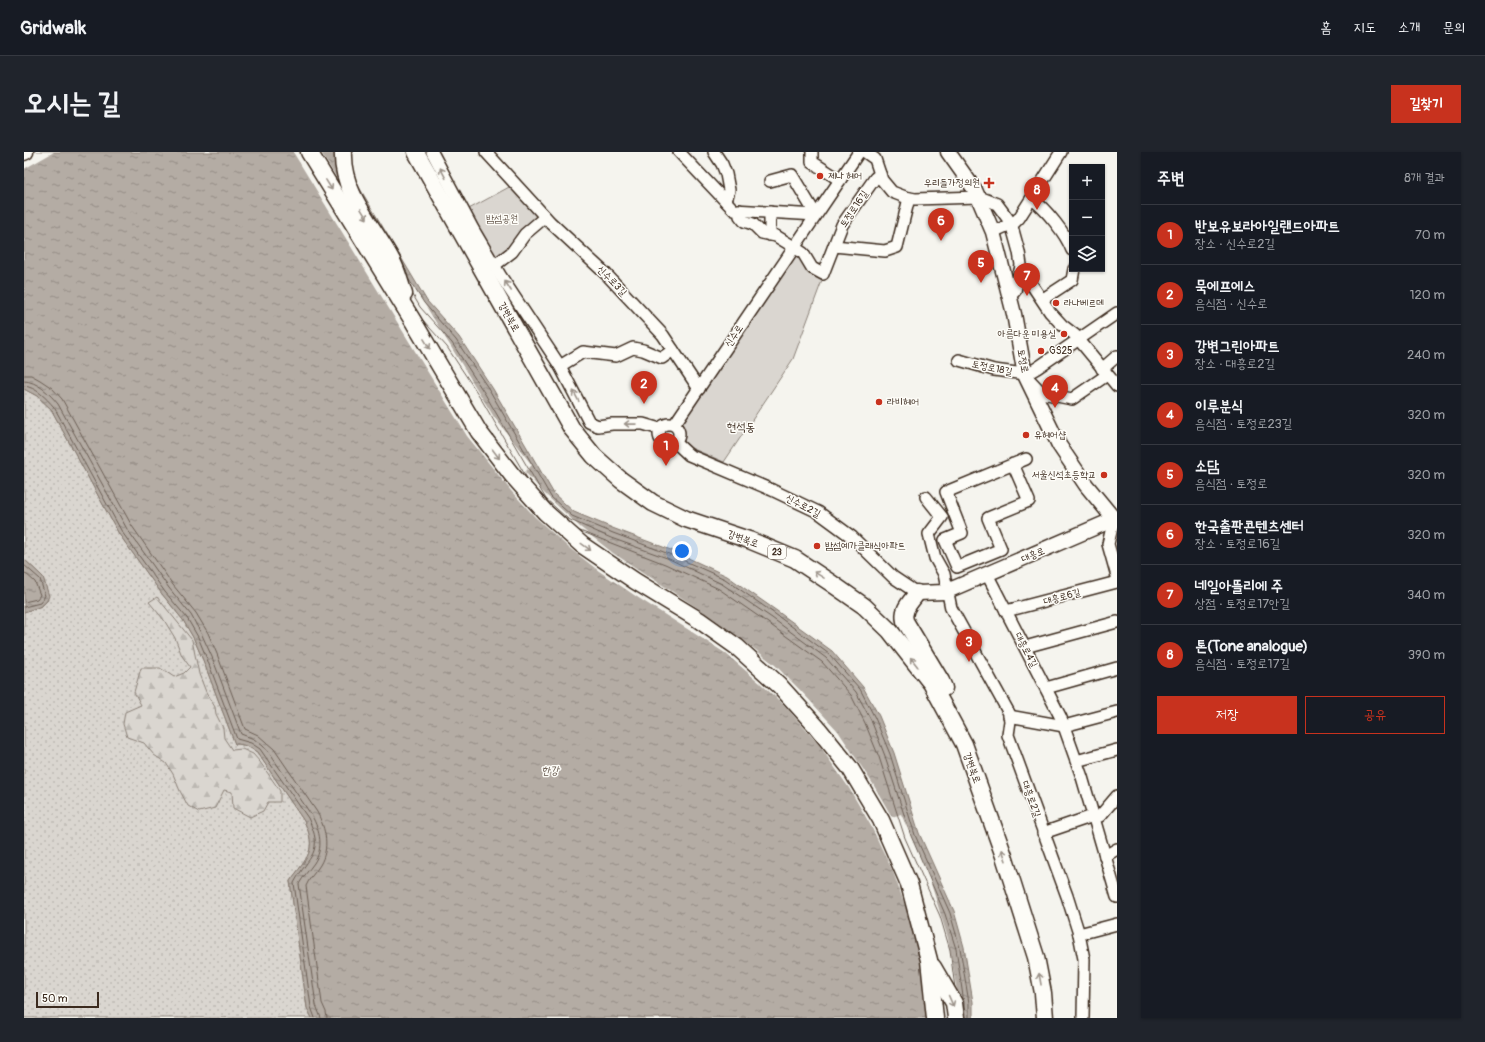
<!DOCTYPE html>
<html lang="ko">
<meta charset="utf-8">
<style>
body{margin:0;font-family:Pangolin,"Poor Story",sans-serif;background:#20242c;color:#f1f3f6}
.controls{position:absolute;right:12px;top:12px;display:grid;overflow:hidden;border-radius:0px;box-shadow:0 1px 3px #0004}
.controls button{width:36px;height:36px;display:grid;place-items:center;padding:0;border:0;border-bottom:1px solid #363941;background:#171b24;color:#f1f3f6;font:20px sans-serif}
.scale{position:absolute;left:12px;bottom:10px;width:63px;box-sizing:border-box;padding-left:4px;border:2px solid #3b2a1e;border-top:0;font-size:11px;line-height:14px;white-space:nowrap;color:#3b2a1e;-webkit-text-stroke:3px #fdfcf7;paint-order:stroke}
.you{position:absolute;left:658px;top:399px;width:14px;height:14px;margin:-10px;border:3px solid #fff;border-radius:50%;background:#1a73e8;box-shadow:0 0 0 6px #1a73e833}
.badge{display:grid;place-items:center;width:26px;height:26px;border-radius:50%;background:#c8321e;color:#fff;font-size:13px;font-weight:700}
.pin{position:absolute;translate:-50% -33px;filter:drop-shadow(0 1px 2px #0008)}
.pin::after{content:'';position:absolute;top:21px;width:14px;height:12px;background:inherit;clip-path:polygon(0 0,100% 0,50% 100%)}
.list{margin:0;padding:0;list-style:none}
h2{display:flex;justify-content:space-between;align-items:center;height:52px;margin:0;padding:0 16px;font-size:17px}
h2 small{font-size:13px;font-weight:400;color:#9ea1a6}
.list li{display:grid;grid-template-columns:26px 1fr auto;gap:12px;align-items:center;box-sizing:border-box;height:60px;padding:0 16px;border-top:1px solid #363941}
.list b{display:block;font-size:15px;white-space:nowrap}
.list p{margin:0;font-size:13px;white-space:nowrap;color:#9ea1a6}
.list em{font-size:13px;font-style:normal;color:#9ea1a6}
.actions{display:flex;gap:8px;padding:12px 16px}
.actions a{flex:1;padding:9px 0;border:1px solid #c8321e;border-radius:0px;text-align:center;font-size:14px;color:#c8321e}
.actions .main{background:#c8321e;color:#fff}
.icon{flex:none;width:22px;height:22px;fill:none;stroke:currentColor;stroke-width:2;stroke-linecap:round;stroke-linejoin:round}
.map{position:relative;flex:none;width:1093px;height:866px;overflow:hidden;border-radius:0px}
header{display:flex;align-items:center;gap:24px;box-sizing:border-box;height:56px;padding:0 20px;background:#171b24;border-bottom:1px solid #363941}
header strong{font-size:19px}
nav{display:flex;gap:22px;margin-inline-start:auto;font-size:14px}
.intro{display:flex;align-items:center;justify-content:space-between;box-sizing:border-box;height:96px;padding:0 24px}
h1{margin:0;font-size:28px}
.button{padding:10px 18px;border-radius:0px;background:#c8321e;color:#fff;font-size:14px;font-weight:700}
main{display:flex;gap:24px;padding:0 24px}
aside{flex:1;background:#171b24;border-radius:0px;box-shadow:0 1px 3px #0004}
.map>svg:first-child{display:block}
.grass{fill:url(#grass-dots);stroke:#8a8077}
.forest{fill:url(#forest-firs);stroke:#8a8077}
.park{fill:#dad6d0;stroke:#8a8077}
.water{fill:url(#water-ripples);stroke:#84786e}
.pier{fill:#f5f4ee}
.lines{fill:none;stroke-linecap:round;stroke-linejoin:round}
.shore{stroke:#6b5e54;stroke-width:1}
.minor-casing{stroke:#3b2a1e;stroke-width:14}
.major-casing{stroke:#3b2a1e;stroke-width:17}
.highway-casing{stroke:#3b2a1e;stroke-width:19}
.minor{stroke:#fdfcf7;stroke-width:11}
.major{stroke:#fdfcf7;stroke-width:14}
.highway{stroke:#fdfcf7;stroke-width:16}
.oneway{stroke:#9c938a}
.poi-dot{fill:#c8321e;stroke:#fdfcf7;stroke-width:1.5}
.labels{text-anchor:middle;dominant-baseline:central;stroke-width:3;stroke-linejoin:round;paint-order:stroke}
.shield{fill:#fdfcf7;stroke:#75695f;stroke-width:1}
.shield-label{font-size:9px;font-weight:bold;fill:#3b2a1e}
.poi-label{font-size:10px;fill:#3b2a1e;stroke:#fdfcf7;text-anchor:start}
.street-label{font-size:10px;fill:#3b2a1e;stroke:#fdfcf7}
.park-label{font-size:10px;fill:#63554a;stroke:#fdfcf7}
.water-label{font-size:11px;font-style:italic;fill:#65584d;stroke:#fdfcf7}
.quarter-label{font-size:12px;fill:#3b2a1e;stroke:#fdfcf7}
</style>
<header>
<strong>Gridwalk</strong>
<nav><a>홈</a><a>지도</a><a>소개</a><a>문의</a></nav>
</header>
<div class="intro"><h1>오시는 길</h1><a class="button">길찾기</a></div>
<main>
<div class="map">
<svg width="1093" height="866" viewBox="0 0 1093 866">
<defs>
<pattern id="grass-dots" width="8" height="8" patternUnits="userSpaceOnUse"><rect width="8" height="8" fill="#dad6d0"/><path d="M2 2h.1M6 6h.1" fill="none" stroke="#bcb8b2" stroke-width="1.8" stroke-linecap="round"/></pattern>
<pattern id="forest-firs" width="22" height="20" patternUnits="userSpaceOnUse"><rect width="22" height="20" fill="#dad6d0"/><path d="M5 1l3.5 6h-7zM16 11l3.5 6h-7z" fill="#bcb8b2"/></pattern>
<pattern id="water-ripples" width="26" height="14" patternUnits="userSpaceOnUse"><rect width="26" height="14" fill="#b4aca4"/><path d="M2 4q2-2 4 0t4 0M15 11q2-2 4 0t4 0" fill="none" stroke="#948c85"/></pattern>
</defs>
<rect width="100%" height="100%" fill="#f5f4ee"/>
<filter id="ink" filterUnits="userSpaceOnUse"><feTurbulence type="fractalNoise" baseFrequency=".025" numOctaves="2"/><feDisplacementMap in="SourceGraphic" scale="8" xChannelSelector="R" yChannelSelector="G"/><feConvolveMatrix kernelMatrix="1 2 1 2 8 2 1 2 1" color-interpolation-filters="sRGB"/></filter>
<g filter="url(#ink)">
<path class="grass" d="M 0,237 L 13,244 L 27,257 L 95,382 L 138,442 L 159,468 L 170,487 L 179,508 L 211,592 C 220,592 225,595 233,600 L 280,669 C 294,698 283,706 266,729 L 283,856 L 288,866 L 0,866 L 0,460 L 18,454 L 24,448 L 19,425 L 0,407 Z"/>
<polygon class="forest" points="133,445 168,488 175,522 182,540 191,555 192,562 199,576 200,586 208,598 218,597 229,602 236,610 256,639 256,650 244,650 239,659 226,665 209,656 208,640 200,638 191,656 175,660 164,654 156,639 149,622 142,611 130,603 120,591 103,585 99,572 101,560 117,553 110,540 117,516 136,516 150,525 160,521 166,515 158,504 151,486 140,468 125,450"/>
<g class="park">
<polygon points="487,34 516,64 471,108 443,58"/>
<polygon points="771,102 782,115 799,126 769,207 700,310 667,296 650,281"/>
</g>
<g class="water">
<path d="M 0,0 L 314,0 L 403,149 L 435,185 L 469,237 L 530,342 L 550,360 L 591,377 L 647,398 L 703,424 L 753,459 L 808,499 L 839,535 L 855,564 L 870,601 L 895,681 L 930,759 L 940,795 L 949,850 L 949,866 L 288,866 L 283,856 L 266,729 C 283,706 294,698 280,669 L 233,600 C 225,595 220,592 211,592 L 179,508 L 170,487 L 159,468 L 138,442 L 95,382 L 27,257 L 13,244 L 0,237 Z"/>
<path d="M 0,407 L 19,425 L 25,444 C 21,456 10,456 0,460 Z"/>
</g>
<g class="pier">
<polygon points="0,0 30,0 0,17"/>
<polygon points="269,0 297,0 365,112 373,107 470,265 508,313 501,320 521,342 556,375 589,401 683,462 714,484 751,513 777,539 814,579 849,632 868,665 877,662 904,722 924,786 935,851 927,866 903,866 903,849 895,805 883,759 869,720 847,674 825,636 795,593 761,554 736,531 701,501 613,445 575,419 544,395 511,365 488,340 443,284"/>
</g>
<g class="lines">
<g class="shore">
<polyline points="384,126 400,151 432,188 466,239 527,345 548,364 589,381 645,402 701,427 751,462 805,502 836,537 851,566 866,602 891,683 926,761 936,796 945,851 945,866"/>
<polyline points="389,143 396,155 428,191 461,242 522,347 544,367 587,386 643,406 698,432 748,466 802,506 832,540 847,568 861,604 887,684 921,762 932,797 940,851 940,859"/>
<polyline points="397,166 423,195 456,245 504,328"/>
<path d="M 0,223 L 7,223 L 16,228 L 28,236 L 38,247 L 108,374 L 149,433 L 172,461 L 184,481 L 193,502 L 221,577 L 234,583 L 250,597 L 293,660 C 302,677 306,696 296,713 C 292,720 285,726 282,734 L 298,851 L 302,860 L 303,866"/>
<path d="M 0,229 C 13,229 26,242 34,252 L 103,377 L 145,436 L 167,463 L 178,483 L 188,505 L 217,582 L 230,587 L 239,594 L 246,602 L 288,664 C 296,679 300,696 290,711 C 285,718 279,725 275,732 L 292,853 L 297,866"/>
<path d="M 0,234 C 12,235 22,246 30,255 L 98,380 L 141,440 L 163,466 L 174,485 L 183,507 L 213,587 L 227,591 L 236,597 L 284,666 C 301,701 285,703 270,731 L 287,855 L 291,866"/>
<polyline points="556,379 641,412 695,437 744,471 798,510 827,543 841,571 855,605 881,686 916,764 926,798 931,836"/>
<polyline points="0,413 16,427 21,444 16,451 0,455"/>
<polyline points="0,420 11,430 16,443 13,447 0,450"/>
</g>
<defs>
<g id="minor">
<polyline points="408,0 449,77 476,123 536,214 565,270 574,274 588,272 619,272 636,277"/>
<polyline points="462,0 526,70 582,122 639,183 675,237"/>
<polyline points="655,0 710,58 792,63"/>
<polyline points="690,0 698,12 702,22 705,38 702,49"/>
<polyline points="788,0 788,10 816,28"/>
<polyline points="841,0 851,7 858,28 868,40 881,45 891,47 955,45 973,52 987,71 995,100 997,113 996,119 1000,121 1026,160 1038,173 1051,183 1093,234"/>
<polyline points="746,29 768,23 792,63"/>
<path d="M 1008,47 C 1022,57 1042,82 1048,98"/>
<polyline points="715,58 716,64 720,69 729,72 738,81 752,84 770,95 779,101 788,116 799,122 818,73 851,26 856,22"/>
<polyline points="969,80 991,70 995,66 1037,0"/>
<polyline points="746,83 746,60"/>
<polyline points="810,94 861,99 873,95 885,46"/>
<polyline points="471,113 488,100 501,82 521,65"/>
<polyline points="986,144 991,139 996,119"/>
<polyline points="1019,147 1048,128 1050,117"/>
<polyline points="935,208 970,218 1001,222"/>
<polyline points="536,214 559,200 592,204 609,196 619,198 638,206 649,198"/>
<polyline points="1078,217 1093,204"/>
<polyline points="1083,223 1048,247 1018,241 1001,223 1013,216 1093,161"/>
<circle cx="645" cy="282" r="10"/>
<polyline points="650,273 835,0"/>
<polyline points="651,290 665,303 748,338 794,360 828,385 869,425 893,441"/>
<polyline points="989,312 1005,349 964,366 977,397 933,415 921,388 938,381 922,340 1002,307"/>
<polyline points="902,345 918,365 905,382 911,406 920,422 927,456 985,561 986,569 984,583 1043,744 1055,782 1060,807 1059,866"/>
<polyline points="1090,367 1084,392 1093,424"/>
<polyline points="963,422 1037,566 1058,625 1093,745"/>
<polyline points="982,459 1093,430"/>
<polyline points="1001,495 1093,470"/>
<polyline points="1022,536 1093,516"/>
<polyline points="985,564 1040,574 1093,560"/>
<polyline points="1052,609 1093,598"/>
<polyline points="1069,665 1076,664 1093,644"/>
<polyline points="1019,681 1069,664"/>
<polyline points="1081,704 1093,697"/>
<polyline points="1055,782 1093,772"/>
</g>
<g id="major">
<polyline points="924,0 951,38 969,80 990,162 1001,223 1035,293 1062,333 1090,367 1093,368"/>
<polyline points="0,1 2,0"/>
<polyline points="893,441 921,440 928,437 1093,366"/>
</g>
<g id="highway">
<polyline points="285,0 389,169 455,280 488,323 521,360 558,393 611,429 675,468 713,495 755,533 792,574 826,616 857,668 885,732 905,808 911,866"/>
<path d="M 319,0 C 317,40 349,74 367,107 C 373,117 376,131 380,142"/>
<polyline points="392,0 548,277 570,304 597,328 629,351 662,367 725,388 771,407 807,431 840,454 866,479 907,531 940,592 980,704 1012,805 1019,841 1021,866"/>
<path d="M 893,441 C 886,451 878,457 881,469 L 917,529 L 920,536"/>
<polyline points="909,815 930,851 932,866"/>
</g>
</defs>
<use href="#minor" class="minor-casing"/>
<use href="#major" class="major-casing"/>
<use href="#highway" class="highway-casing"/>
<use href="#minor" class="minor"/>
<use href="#major" class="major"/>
<use href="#highway" class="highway"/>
</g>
<defs><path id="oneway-shaft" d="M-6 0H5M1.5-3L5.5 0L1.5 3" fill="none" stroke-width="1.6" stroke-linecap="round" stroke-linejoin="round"/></defs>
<g class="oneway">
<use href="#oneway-shaft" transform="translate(419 21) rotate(-118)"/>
<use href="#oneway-shaft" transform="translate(305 33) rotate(58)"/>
<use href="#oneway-shaft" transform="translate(340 62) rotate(58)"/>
<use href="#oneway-shaft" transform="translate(484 134) rotate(-123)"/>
<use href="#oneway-shaft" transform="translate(403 192) rotate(59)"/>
<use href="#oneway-shaft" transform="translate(552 244) rotate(-118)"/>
<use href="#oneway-shaft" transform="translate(606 272) rotate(-179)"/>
<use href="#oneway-shaft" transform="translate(472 302) rotate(53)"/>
<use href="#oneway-shaft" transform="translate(562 395) rotate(36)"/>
<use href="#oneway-shaft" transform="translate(795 423) rotate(-148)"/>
<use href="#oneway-shaft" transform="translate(890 510) rotate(-128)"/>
<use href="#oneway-shaft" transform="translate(980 703) rotate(-109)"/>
<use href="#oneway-shaft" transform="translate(1016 827) rotate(-100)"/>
<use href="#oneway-shaft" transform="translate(927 849) rotate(66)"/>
</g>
</g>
<g class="poi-dot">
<circle cx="796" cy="24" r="4"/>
<path d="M963 25h4v4h4v4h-4v4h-4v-4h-4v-4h4z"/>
<circle cx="1032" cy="151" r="4"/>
<circle cx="1040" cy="182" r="4"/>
<circle cx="1017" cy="199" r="4"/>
<circle cx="855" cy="250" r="4"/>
<circle cx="1002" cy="283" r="4"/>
<circle cx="1080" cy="323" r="4"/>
<circle cx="793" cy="394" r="4"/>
</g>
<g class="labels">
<rect class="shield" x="744" y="393" width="18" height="14" rx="3"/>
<g class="shield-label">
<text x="753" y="400">23</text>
</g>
<g class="poi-label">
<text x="804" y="24">제나 헤어</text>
<text x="956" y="31" text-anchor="end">우리들가정의원</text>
<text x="1040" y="151">라나베르데</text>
<text x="1032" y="182" text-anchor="end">아름다운 미용실</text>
<text x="1025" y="199">GS25</text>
<text x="863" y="250">라비헤어</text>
<text x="1010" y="283">유헤어샵</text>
<text x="1072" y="323" text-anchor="end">서울신석초등학교</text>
<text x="801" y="394">밤섬예가클래식아파트</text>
</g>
<g class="street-label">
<text transform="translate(830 57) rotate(-56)">토정로16길</text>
<text transform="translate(588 129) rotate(46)">신수로3길</text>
<text transform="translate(485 165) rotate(61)">강변북로</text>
<text transform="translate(710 184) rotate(-56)">신수로</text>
<text transform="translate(999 209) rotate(79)">토정로</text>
<text transform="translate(968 216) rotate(12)">토정로18길</text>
<text transform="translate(779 354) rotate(28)">신수로2길</text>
<text transform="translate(719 387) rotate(20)">강변북로</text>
<text transform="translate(1009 403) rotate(-23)">대흥로</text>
<text transform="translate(1038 445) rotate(-15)">대흥로6길</text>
<text transform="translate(1002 498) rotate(63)">대흥로4길</text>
<text transform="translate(948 616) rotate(70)">강변북로</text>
<text transform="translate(1007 647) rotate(70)">대흥로2길</text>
</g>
<g class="park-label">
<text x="478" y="67">밤섬공원</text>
</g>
<g class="water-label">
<text x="526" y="618">한강</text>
</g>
<g class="quarter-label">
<text x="717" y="275">현석동</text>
</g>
</g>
</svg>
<div class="controls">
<button>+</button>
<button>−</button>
<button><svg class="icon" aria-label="layers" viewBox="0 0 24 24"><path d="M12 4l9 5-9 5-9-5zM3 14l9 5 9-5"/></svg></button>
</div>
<div class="scale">50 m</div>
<div class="you"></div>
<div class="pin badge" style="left:642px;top:314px">1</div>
<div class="pin badge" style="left:620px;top:252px">2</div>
<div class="pin badge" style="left:945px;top:510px">3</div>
<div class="pin badge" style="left:1031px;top:256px">4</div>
<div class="pin badge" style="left:957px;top:131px">5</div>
<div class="pin badge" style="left:917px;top:89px">6</div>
<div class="pin badge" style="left:1003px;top:144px">7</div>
<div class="pin badge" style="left:1013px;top:58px">8</div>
</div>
<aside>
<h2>주변<small>8개 결과</small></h2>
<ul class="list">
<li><span class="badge">1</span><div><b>반보유보라아일랜드아파트</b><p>장소 · 신수로2길</p></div><em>70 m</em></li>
<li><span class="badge">2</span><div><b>묵에프에스</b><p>음식점 · 신수로</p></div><em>120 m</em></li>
<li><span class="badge">3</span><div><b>강변그린아파트</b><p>장소 · 대흥로2길</p></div><em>240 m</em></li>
<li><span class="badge">4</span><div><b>이루분식</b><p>음식점 · 토정로23길</p></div><em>320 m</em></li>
<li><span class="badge">5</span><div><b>소담</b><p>음식점 · 토정로</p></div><em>320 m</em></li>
<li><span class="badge">6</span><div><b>한국출판콘텐츠센터</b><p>장소 · 토정로16길</p></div><em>320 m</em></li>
<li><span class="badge">7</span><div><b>네일아뜰리에 주</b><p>상점 · 토정로17안길</p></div><em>340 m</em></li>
<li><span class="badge">8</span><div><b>톤(Tone analogue)</b><p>음식점 · 토정로17길</p></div><em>390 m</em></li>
</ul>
<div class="actions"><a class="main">저장</a><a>공유</a></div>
</aside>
</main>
